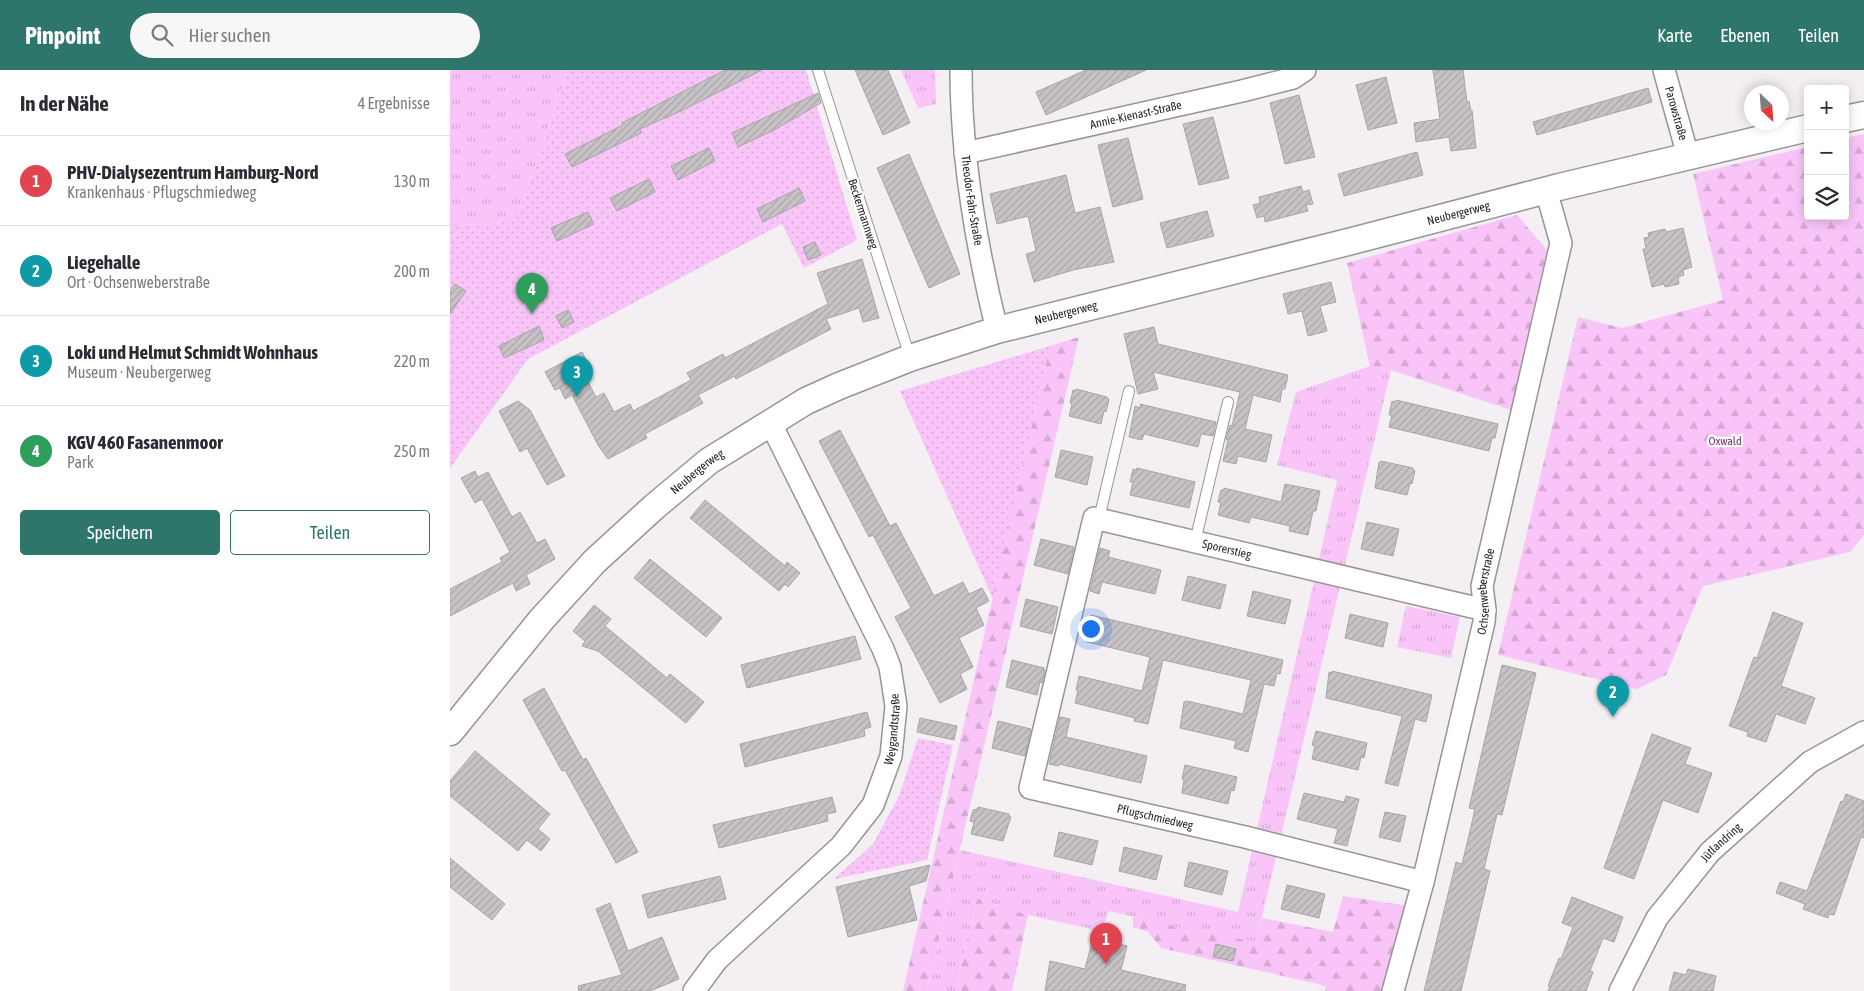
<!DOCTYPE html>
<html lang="de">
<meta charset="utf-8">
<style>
body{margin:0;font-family:"Asap Condensed",sans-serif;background:#f7f7f7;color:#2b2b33}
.controls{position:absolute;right:15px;top:15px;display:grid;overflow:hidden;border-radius:5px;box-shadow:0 2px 12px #0003}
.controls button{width:45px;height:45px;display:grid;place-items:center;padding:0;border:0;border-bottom:1px solid #e1e1e2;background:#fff;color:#2b2b33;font:25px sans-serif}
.compass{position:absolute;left:1294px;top:15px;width:45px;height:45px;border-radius:50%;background:#fff;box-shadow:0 2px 12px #0003;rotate:155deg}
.you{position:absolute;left:640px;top:558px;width:18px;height:18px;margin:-12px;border:4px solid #fff;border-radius:50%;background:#1a73e8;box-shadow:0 0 0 8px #1a73e833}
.badge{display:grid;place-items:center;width:32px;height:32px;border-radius:50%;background:#2e756c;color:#fff;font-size:16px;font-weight:700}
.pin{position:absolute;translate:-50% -41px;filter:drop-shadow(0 1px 2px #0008)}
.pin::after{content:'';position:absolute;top:26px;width:18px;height:15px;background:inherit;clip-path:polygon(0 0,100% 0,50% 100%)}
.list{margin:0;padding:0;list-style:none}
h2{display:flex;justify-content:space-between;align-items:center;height:65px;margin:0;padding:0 20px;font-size:21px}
h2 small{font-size:16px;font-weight:400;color:#7c7c81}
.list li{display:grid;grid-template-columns:32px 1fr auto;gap:15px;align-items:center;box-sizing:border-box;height:90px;padding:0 20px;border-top:1px solid #e1e1e2}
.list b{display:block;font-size:19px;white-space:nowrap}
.list p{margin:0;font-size:16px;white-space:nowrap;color:#7c7c81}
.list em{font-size:16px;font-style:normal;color:#7c7c81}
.actions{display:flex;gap:10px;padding:15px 20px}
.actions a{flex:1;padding:11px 0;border:1px solid #2e756c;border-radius:5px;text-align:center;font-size:18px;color:#2e756c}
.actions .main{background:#2e756c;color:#fff}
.icon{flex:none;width:28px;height:28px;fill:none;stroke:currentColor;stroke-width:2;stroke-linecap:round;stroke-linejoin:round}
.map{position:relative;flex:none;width:1414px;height:921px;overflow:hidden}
header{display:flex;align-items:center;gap:30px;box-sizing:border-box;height:70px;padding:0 25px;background:#2e756c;color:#fff}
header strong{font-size:24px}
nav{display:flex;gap:28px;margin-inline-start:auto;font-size:18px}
.search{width:350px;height:45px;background:#f7f7f7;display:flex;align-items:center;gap:12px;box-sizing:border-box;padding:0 18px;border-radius:28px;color:#7c7c81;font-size:19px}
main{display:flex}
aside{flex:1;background:#fff}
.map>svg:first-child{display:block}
.grass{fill:url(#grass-dots)}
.forest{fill:url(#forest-firs)}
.park{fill:url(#park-tufts)}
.building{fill:url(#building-hatch);stroke:#a8a4a8}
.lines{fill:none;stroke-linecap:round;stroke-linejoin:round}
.service-casing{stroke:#989497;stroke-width:12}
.minor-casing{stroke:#989497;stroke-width:24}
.tertiary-casing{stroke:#989497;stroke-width:29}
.service{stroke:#fff;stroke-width:10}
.minor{stroke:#fff;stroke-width:21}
.tertiary{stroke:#fff;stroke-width:26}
.labels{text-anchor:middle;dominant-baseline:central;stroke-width:4.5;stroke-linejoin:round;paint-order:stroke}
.street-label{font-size:12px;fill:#211f21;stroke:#fff}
.park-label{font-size:12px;fill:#783179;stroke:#fff}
</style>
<header>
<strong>Pinpoint</strong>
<div class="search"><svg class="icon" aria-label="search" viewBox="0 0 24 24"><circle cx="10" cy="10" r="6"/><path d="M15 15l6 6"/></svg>Hier suchen</div>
<nav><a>Karte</a><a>Ebenen</a><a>Teilen</a></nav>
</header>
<main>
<aside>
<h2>In der Nähe<small>4 Ergebnisse</small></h2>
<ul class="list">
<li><span class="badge" style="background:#e0444e">1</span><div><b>PHV-Dialysezentrum Hamburg-Nord</b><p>Krankenhaus · Pflugschmiedweg</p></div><em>130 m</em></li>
<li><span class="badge" style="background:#0f9aa8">2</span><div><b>Liegehalle</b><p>Ort · Ochsenweberstraße</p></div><em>200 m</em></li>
<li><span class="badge" style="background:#0f9aa8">3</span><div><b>Loki und Helmut Schmidt Wohnhaus</b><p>Museum · Neubergerweg</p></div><em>220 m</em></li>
<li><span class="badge" style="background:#2e9e5b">4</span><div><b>KGV 460 Fasanenmoor</b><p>Park</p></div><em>250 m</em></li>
</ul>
<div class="actions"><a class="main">Speichern</a><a>Teilen</a></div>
</aside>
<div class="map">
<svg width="1414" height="921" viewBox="0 0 1414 921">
<defs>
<pattern id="grass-dots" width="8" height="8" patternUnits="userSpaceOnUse" patternTransform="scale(1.25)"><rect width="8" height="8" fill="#f9c5f8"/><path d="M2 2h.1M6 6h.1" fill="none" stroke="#d5a9d4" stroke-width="1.8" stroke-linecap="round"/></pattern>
<pattern id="forest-firs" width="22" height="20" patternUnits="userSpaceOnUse" patternTransform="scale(1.25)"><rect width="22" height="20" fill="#f9c5f8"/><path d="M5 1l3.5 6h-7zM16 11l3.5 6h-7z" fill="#d5a9d4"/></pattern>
<pattern id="park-tufts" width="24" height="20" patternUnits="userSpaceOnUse" patternTransform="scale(1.25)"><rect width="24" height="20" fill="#f9c5f8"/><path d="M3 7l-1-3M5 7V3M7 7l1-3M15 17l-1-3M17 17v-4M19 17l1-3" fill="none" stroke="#d5a9d4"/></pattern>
<pattern id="building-hatch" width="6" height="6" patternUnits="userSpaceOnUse" patternTransform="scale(1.25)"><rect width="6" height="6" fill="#c6c2c6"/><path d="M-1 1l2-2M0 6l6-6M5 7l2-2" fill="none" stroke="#aaa6aa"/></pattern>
</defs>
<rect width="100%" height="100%" fill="#f3eff3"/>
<g class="grass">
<polygon points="118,0 356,0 407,170 354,198 332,154 78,289 0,398 0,156 66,151"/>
<polygon points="600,276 543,529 450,321"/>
<polygon points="468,668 503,675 477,790 384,809 423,774 449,726"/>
</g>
<g class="forest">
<polygon points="1414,64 1414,465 1400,482 1253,516 1216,605 1187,619 1048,585 1128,247 1172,258 1273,230 1243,104 1358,77 1358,146 1395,146 1395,68"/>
<polygon points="1067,145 1097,180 1061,340 941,300 920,296 897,193"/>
<polygon points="629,267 477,921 453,921 600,276"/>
<polygon points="893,826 959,836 939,921 875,921 876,916 711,878 698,862 683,857 683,847 806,872 812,848 883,862"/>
<polygon points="527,828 578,845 562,921 505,921"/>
</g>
<g class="park">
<polygon points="0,0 118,0 66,151 0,156"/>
<polygon points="451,0 485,0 486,34 468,38"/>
<polygon points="920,296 941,300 806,872 744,861 659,841 651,861 578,845 527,828 505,921 477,921 510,780 788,842 887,410 827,395 846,322"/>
<polygon points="956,536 1010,547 1001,588 947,577"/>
</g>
<g class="building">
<polygon points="275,0 312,0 233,40 190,59 191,63 122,97 115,84 173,55 172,53"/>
<polygon points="405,0 438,0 460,53 433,65"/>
<polygon points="636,0 696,0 596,45 586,22"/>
<polygon points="983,0 1013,0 1017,32 1019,31 1021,41 1022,40 1026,78 1001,81 999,67 966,72 964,53 990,49"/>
<polygon points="936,7 947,53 918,60 906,15"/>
<polygon points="1198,18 1202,32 1087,65 1083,52"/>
<polygon points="368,23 371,33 324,60 288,77 282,63"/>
<polygon points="849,25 865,87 835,94 820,33"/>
<polygon points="763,47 779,108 749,115 733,54"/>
<polygon points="678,68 693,129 663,137 648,75"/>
<polygon points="259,78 265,91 228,110 221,96"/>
<polygon points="967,82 973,105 894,126 888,104"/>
<polygon points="459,84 510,204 479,218 427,98"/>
<polygon points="616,105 625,143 650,137 664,192 623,200 584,212 576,184 586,181 578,146 547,154 540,124"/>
<polygon points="199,109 205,122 167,141 160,128"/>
<polygon points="851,116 853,122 859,120 863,134 856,135 858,141 815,152 814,146 807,148 803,135 810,133 809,127"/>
<polygon points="349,118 355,131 313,152 307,139"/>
<polygon points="757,141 764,166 717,178 710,153"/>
<polygon points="138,142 144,154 107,171 101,158"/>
<polygon points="1233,158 1242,197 1233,200 1234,205 1228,207 1229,214 1215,217 1214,214 1202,217 1193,179 1196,179 1194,168 1199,167 1198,163 1215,159 1216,162"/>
<polygon points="365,172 371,185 358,190 353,177"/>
<polygon points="412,189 429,248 413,252 409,238 376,249 381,259 286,309 285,306 248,325 253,333 195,364 197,368 158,389 148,375 122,325 115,329 110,318 105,320 95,302 132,282 140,297 132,301 146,327 154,323 164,342 180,334 183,341 241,310 237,303 273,284 275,288 378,234 367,203"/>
<polygon points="881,212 886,232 870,236 877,261 858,266 852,241 838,244 833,224"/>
<polygon points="5,214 16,221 0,244 0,221"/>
<polygon points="118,240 124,252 112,258 106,246"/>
<polygon points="89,256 94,270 54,288 49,276"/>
<polygon points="704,257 708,274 838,305 835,319 832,319 830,332 803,325 795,359 822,365 816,392 788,386 786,394 773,391 778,370 776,369 780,355 782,356 790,322 703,302 708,319 688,324 674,264"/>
<polygon points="626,319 657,327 657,328 659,329 656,342 654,341 651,354 619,346 622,334 620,333 623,320 625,321"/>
<polygon points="946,330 1048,354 1045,368 1042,368 1039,381 939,357 942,345 939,345 942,331 945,332"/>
<polygon points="68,331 80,340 115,406 97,415 77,378 70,382 49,341"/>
<polygon points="690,334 766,352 763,366 751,364 748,377 694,364 692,370 679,367 685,336 691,338"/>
<polygon points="390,360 440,456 446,453 484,526 513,512 519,524 532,518 539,531 526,538 534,555 509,568 523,597 510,604 517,619 490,633 445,547 461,538 423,465 419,467 369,371"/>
<polygon points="611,380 643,387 637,415 605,407"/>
<polygon points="931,391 963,398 963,400 965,401 962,414 960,413 957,425 925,418 929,392 931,393"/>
<polygon points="687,398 745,412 739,438 680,425 683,412 680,412 683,399 686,400"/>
<polygon points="25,401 28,407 38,402 62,447 70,442 87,473 95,469 105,489 76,505 80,514 66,521 63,513 0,546 0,519 52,492 50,488 60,482 32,429 25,433 11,408"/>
<polygon points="835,414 870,421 866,441 863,441 858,465 839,461 840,456 801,447 799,453 768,445 771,433 768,432 771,420 774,420 774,418 831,432"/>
<polygon points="255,430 335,496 337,492 350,503 338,517 335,514 329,521 240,448"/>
<polygon points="917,452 949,459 943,486 911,479"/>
<polygon points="591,469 624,477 618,504 584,495"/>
<polygon points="650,478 660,481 658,487 711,500 705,524 652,512 649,524 640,521"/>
<polygon points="200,489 272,548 256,567 184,508"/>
<polygon points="738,506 776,515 770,539 732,530"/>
<polygon points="803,521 841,530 835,554 797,546"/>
<polygon points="576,529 608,537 602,564 570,556"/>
<polygon points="144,535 161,549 155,556 217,608 220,604 254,632 236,653 148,581 132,576 135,571 123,561"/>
<polygon points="1323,542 1353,553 1331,616 1365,628 1355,654 1326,644 1316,672 1297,666 1298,662 1279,656 1304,587 1307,588"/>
<polygon points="900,544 938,553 933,577 895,568"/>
<polygon points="641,545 833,590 830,604 827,603 824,616 814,614 798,682 784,678 786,671 730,658 734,632 737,631 793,644 801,610 713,590 698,654 684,651 685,648 625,633 628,620 626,620 629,606 692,621 700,587 637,572 640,559 638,559"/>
<polygon points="405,566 411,589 297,618 291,595"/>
<polygon points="562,590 594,598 593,600 595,600 592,613 590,612 587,625 556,617"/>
<polygon points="1052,595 1086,603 1052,745 1047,744 1034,799 1040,801 1011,921 974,921 1006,792 1012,794 1020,761 1025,739 1019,738"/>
<polygon points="882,601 982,625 976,652 965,649 948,716 935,713 952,646 876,628 879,602 882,603"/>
<polygon points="94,618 133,690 136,688 188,782 166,793 115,700 112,701 73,630"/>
<polygon points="417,642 421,657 414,659 415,666 295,697 290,674"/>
<polygon points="610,647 620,649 616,667 697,686 691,713 609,694 609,696 599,694"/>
<polygon points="470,648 507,656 504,670 467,662"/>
<polygon points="548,651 581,659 575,686 542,678"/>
<polygon points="866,661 917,673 914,688 911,687 908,700 862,689 865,676 862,675"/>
<polygon points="1202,664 1241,678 1235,694 1262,703 1248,743 1213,730 1184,809 1154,798"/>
<polygon points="25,681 100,744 88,759 100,769 91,781 77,770 68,781 0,726 0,711"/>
<polygon points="735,695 787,707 784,721 781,720 778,734 732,723 734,709 732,709"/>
<polygon points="854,723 894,732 896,726 909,729 897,776 884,773 888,759 847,749"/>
<polygon points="1396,724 1414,731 1414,768 1411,767 1384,845 1379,844 1378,848 1353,839 1355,834 1326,823 1330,812 1357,821 1391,731 1393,732"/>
<polygon points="382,727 386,742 377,744 378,751 269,778 263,755"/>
<polygon points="528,737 559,744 559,746 561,747 553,771 521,764 524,752 520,751 523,740 527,739"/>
<polygon points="935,742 956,746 950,772 929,767"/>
<polygon points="609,762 648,771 642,795 604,786"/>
<polygon points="674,777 712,786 706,810 669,801"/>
<polygon points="0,788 55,834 42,850 0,817"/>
<polygon points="739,792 778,801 772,825 734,816"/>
<polygon points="480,795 476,811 459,816 467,850 398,867 386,817"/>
<polygon points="270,806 276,829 198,848 192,825"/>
<polygon points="837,815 875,824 869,848 831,839"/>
<polygon points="1122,827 1173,847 1164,872 1153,868 1140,901 1143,902 1136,921 1098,921 1100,916 1098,916 1101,908 1109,888 1111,889 1123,857 1112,853"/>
<polygon points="160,833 178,881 212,867 229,909 200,921 129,921 128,916 172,905 146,839"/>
<polygon points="643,868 677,876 671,900 736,915 735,921 595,921 600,891 635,899"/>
<polygon points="766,874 786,879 783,891 763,887"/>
<polygon points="1238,899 1266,906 1263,921 1219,921 1224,902 1236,905"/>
</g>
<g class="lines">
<defs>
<g id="service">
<polyline points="368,0 460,287"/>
<polyline points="649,449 679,321"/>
<polyline points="745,472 778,332"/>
</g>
<g id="minor">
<path id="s1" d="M 511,0 C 511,87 526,175 547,260"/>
<path id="s2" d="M 1214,0 L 1238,86"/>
<path id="s3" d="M 515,83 L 792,21 L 843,8 L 855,0"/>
<path id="s4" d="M 973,812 L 795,767 L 580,718 L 644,448 L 1035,540"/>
<path id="s5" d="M 244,921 L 267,890 L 391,776 L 423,735 L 441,686 L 446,636 L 440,597 L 433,579 L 320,352"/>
<path id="s6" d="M 943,921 L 973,812 L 1034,552 L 1035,540 L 1032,516 L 1111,173 L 1096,120"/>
<path id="s7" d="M 1170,921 L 1207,848 L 1260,782 L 1360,692 L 1414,662"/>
</g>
<g id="tertiary">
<polyline points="1395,49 1414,45"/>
<path id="s8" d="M 0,662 L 92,549 L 145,491 L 204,437 L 259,391 L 356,331 L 389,316 L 460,288 L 547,260 L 902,171 L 1109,117 L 1358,58"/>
</g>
</defs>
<use href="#service" class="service-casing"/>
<use href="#minor" class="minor-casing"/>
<use href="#tertiary" class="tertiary-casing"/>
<use href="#service" class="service"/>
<use href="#minor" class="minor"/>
<use href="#tertiary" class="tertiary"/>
</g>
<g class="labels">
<g class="street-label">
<text stroke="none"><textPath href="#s2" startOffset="45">Parowstraße</textPath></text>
<text stroke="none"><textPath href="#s3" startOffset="175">Annie-Kienast-Straße</textPath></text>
<text stroke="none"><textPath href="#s1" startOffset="131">Theodor-Fahr-Straße</textPath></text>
<text stroke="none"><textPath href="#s8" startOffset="1170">Neubergerweg</textPath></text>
<text transform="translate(413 144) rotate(72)">Beckermannweg</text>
<text stroke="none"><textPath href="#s8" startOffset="765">Neubergerweg</textPath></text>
<text stroke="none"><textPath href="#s8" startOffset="360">Neubergerweg</textPath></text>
<text stroke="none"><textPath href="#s4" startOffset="818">Sporerstieg</textPath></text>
<text stroke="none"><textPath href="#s6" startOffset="411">Ochsenweberstraße</textPath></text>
<text stroke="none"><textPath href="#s5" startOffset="338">Weygandtstraße</textPath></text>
<text transform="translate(705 747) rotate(13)">Pflugschmiedweg</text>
<text stroke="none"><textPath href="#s7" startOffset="181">Jütlandring</textPath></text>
</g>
<g class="park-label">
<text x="1275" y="371">Oxwald</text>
</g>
</g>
</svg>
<div class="controls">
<button>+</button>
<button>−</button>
<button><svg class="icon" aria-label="layers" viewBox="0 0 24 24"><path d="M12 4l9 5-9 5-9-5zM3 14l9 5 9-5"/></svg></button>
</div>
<svg class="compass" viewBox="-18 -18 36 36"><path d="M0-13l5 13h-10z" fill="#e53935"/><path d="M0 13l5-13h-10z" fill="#7c7c81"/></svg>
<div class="you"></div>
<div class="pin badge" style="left:656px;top:894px;background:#e0444e">1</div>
<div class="pin badge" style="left:1163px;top:647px;background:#0f9aa8">2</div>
<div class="pin badge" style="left:127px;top:327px;background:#0f9aa8">3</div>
<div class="pin badge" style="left:82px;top:244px;background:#2e9e5b">4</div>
</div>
</main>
